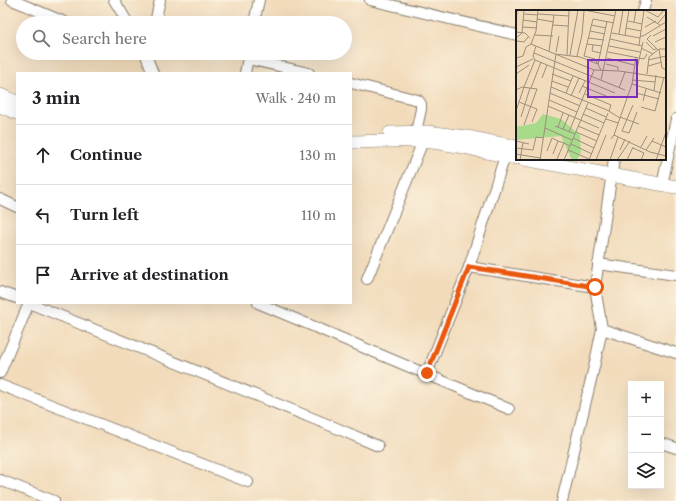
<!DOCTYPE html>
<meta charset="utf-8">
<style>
body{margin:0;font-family:"Libre Caslon Text",serif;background:#f6f6f6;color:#202124}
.controls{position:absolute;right:12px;bottom:12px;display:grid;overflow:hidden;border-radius:0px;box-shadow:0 4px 16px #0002}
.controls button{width:36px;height:36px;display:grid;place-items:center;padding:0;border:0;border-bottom:1px solid #e0e0e0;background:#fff;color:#202124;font:20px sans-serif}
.stop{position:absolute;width:12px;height:12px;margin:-9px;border:3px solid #ea580c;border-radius:50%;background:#fff}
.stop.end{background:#ea580c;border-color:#fff;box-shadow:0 1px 4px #0008}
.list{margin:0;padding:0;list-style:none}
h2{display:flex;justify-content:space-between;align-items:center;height:52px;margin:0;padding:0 16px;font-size:17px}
h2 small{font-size:13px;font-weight:400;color:#757577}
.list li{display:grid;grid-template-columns:26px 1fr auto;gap:12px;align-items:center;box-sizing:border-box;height:60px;padding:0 16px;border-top:1px solid #e0e0e0}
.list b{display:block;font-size:15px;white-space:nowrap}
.list em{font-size:13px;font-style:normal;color:#757577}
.icon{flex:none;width:22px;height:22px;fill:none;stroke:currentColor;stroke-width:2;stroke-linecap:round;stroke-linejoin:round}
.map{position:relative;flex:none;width:676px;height:501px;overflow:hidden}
.search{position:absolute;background:#fff;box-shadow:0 4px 16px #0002;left:16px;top:16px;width:336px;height:44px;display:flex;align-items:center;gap:10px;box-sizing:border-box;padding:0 14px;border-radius:22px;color:#757577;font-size:15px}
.panel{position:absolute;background:#fff;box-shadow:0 4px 16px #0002;left:16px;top:72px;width:336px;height:232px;border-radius:0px}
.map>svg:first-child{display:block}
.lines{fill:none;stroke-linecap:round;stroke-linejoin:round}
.minor-casing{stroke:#877c6c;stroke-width:12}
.major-casing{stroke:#877c6c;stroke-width:14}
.minor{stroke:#fff;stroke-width:10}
.major{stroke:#fff;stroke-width:13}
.route{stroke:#ea580c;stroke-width:5}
.inset-road{fill:none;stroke:#9c8f7b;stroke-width:1}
.view{fill:#7b2cbf;fill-opacity:0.15;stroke:#7b2cbf;stroke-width:2}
.inset-edge{fill:none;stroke:#1c1c1c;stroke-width:2}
</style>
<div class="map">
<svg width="676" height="501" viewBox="0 0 676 501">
<rect width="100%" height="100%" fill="#fcf5e5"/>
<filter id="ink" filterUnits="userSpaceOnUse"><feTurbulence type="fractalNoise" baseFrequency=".025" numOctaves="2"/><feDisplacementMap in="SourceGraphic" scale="8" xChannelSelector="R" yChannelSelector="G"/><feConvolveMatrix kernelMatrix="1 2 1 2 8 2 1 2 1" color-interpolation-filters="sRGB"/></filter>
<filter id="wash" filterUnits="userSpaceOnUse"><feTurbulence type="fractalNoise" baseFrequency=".012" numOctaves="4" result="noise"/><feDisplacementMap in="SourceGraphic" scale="16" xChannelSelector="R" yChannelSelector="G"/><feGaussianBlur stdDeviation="0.9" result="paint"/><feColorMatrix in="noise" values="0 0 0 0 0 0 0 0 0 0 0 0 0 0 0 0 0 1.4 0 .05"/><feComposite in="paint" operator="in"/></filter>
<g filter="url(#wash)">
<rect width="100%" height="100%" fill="#f2dbbb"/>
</g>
<g filter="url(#ink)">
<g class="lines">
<defs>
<g id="minor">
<polyline points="12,0 67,23"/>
<polyline points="114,0 128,23"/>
<polyline points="370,0 517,35"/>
<polyline points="643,11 646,0"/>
<polyline points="155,23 160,0"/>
<polyline points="254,23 259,0"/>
<polyline points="145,53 153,73"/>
<polyline points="248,59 309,73"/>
<polyline points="245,73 249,53"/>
<polyline points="351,83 418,100 421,104 421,109 416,132"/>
<polyline points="614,159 595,287 602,329 676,353"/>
<polyline points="664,176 676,119"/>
<polyline points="0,199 17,207"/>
<polyline points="598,264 676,275"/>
<polyline points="469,267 595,287"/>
<polyline points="367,279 423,141"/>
<polyline points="0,292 17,298"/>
<polyline points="29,303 334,427 378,446"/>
<polyline points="258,303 509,409"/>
<polyline points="0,373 29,303"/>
<polyline points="427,373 469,267 505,156"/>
<polyline points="0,385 248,482"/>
<polyline points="664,444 676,448"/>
<polyline points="0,480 54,501"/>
<polyline points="562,501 594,367 602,329"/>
</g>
<g id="major">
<polyline points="0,95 17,102"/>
<polyline points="0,106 17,113"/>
<polyline points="390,133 427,132 473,138 517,147"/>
<path d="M 351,142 C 378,142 405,139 432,142 C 461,145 488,153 517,158"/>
<polyline points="524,159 676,187"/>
</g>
</defs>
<use href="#minor" class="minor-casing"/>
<use href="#major" class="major-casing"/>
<use href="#minor" class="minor"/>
<use href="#major" class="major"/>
</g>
</g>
<g class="lines" filter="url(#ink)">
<polyline class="route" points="427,373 469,267 595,287"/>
</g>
<g transform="translate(516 10)">
<rect width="150" height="150" fill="#f2dbbb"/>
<path d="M 27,104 L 45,109 L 64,125 L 65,142 L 61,150 L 56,150 L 45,126 L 0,130 L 0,117 L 20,113 Z" fill="#a7db8b"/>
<path class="inset-road" d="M 22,0 L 20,21 L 15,34 L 78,60 L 103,61 L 150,68M 68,0 L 99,6M 129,0 L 142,7 L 148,0M 8,4 L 22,5M 22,4 L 53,6M 131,7 L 144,15M 21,9 L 38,12M 7,10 L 21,12M 112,11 L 126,14M 118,12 L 120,0M 142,13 L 150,4M 37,15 L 52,16M 75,15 L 90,18M 7,17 L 21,18M 129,17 L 140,11M 110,18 L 125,21M 0,19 L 1,0M 74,21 L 89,24M 0,22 L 9,23 L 14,28M 96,23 L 124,28M 103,24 L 107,0M 19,25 L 37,26M 109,25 L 113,0M 135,25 L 131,29 L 142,40M 124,26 L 127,26 L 150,12M 137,26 L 150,19M 0,28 L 6,23 L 8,0M 72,28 L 88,30M 94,29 L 126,36M 1,31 L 8,32 L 12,27M 130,32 L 138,40 L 141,38M 139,32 L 150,27M 71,34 L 86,36M 77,35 L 76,41 L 85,43M 123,35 L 128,0M 20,36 L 17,46 L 19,50 L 99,83M 93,36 L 124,42M 125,38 L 137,44M 143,39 L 146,58 L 150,60M 33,41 L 38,5M 40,42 L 43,26M 92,42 L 128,49 L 131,44M 18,43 L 109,80M 39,44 L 64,47 L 82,54M 51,45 L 53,0M 54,45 L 62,0M 61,46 L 66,25 L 68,1M 68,46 L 77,9 L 98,13M 68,46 L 79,49 L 85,60M 120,47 L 116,74 L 145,83M 0,48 L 7,46 L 10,37 L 15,34M 91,48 L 118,55M 132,50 L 150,46M 82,54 L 91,11M 90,54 L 102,57 L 102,60M 132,56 L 146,52M 0,57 L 17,49M 120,63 L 127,32M 0,64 L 13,55M 36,64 L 55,71M 131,64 L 133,47 L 143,39 L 150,39M 26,68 L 31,55M 85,70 L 100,0M 116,70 L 139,72M 36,71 L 52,77M 66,76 L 90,86M 8,77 L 19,50M 35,77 L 91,100 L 104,108M 15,78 L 25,52M 103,78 L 109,62M 0,80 L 6,77 L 21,79M 138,81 L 140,65M 34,83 L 64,96M 50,83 L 57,66M 63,83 L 69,71M 120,83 L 143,89M 69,84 L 95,95 L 93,101M 55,86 L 63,68M 4,89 L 8,77M 33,90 L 61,102M 127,91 L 130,79M 3,92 L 21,99 L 16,112M 117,95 L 106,121 L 113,123 L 121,102M 32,96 L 83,118M 125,97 L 139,101 L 148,67M 70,98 L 90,107M 0,101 L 4,89M 67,104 L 88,113M 5,107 L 14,78M 104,107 L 123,114M 90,109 L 102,113M 8,115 L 21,79M 39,116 L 59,124M 62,116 L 83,125M 42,117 L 47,103M 29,118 L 56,130M 47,119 L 53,105M 53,122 L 78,60M 60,122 L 81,131M 98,125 L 116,74M 57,128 L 78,138M 95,129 L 98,125 L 134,142 L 150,146M 0,131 L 13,134M 136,131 L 150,137M 55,134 L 76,144M 125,137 L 131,126M 0,138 L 17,140 L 20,127 L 27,128M 117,138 L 128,143 L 125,150M 52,140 L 73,149M 104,140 L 109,129M 130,140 L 138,128M 31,141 L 36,128 L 42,131M 0,144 L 24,148M 37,144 L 42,131 L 48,133M 41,149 L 48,133 L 54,136M 4,150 L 7,133M 24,150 L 40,44M 48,150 L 72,93M 73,150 L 92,103M 80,150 L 90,125M 94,150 L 102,127M 101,150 L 114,131M 111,150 L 117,137M 140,150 L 150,122"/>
<path class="view" d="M 72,50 L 121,50 L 121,87 L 72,87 Z"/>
<rect width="150" height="150" class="inset-edge"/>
</g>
</svg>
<div class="controls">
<button>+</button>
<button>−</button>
<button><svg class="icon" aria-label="layers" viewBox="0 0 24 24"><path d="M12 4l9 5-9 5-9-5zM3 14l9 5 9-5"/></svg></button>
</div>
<div class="stop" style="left:595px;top:287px"></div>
<div class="stop end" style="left:427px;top:373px"></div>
<div class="search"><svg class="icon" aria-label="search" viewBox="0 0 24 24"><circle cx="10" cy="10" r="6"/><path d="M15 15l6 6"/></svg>Search here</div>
<section class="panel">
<h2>3 min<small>Walk · 240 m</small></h2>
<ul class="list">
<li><svg class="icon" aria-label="ahead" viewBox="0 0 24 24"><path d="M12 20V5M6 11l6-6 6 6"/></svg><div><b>Continue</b></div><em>130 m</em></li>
<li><svg class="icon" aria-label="left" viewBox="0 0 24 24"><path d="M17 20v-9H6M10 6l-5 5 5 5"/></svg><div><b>Turn left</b></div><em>110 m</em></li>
<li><svg class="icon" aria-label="arrive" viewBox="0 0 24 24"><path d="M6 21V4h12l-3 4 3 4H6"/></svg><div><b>Arrive at destination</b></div></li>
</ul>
</section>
</div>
